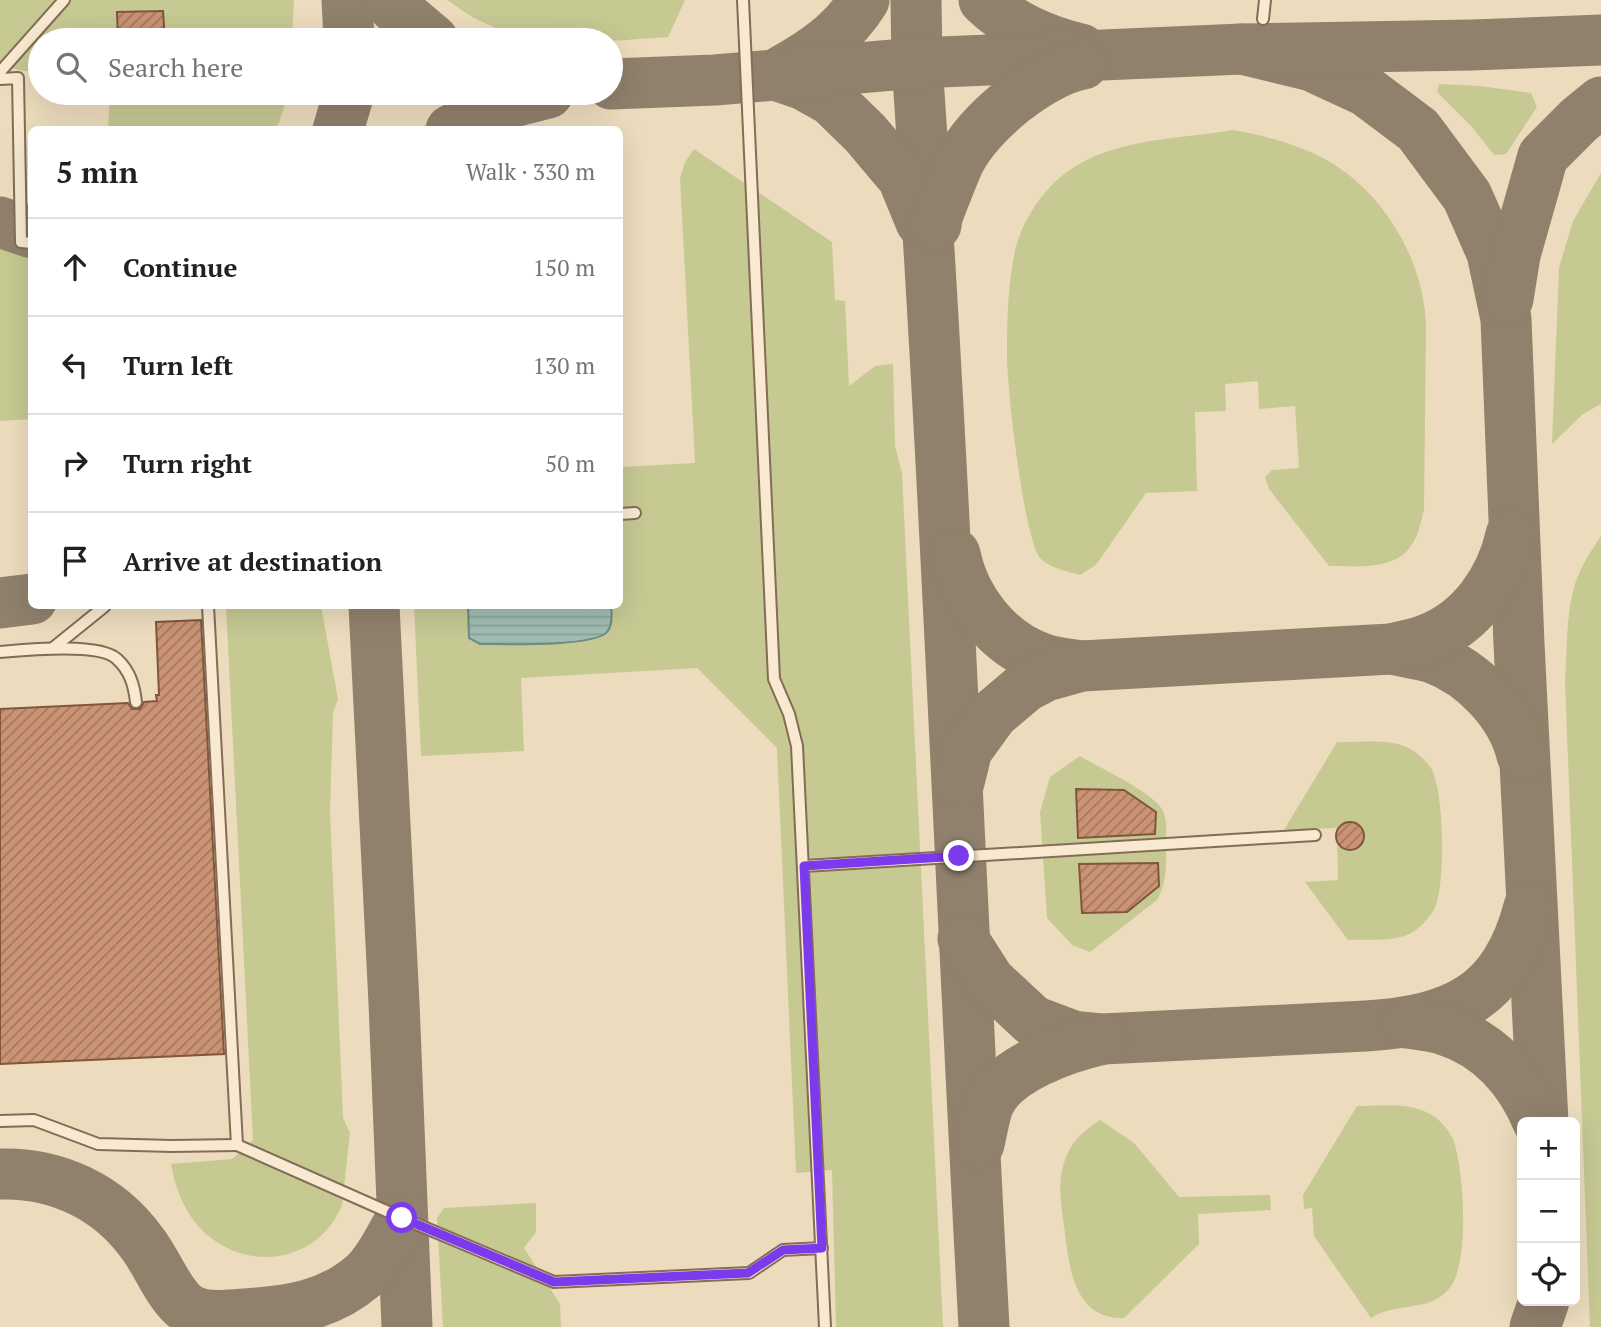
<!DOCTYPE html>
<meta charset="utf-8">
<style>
body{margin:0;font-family:"PT Serif",serif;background:#f6f6f6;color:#202124}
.controls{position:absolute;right:21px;bottom:21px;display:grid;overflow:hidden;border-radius:10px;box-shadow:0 7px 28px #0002}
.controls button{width:63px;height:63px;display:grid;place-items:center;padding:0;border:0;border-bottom:2px solid #e0e0e0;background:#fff;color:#202124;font:35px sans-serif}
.stop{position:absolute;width:21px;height:21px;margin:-16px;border:5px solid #7c3aed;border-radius:50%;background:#fff}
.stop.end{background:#7c3aed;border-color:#fff;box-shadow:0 2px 7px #0008}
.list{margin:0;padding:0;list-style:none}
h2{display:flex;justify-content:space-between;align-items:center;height:91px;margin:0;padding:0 28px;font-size:30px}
h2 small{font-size:23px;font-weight:400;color:#757577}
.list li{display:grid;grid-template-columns:46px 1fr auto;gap:21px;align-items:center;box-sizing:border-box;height:98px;padding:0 28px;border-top:2px solid #e0e0e0}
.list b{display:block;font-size:26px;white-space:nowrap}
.list em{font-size:23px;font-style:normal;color:#757577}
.icon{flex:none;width:38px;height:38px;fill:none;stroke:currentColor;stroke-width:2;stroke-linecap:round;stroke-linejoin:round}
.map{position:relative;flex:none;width:1601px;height:1327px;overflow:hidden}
.search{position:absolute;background:#fff;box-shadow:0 7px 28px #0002;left:28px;top:28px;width:595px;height:77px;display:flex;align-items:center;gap:18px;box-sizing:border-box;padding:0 24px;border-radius:38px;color:#757577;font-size:26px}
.panel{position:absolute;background:#fff;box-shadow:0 7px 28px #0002;left:28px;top:126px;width:595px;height:483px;border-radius:10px}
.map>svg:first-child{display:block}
.green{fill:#c6c992}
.water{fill:url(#water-rules);stroke:#698b80;stroke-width:2}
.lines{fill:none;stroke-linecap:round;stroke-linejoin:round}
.taxiway{stroke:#90816c;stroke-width:51}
.building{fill:url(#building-hatch);stroke:#82553d;stroke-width:2}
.service-casing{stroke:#846c57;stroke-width:14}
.service{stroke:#f8e9d0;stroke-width:10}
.route{stroke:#7c3aed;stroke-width:9}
</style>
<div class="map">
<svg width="1601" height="1327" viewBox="0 0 1601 1327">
<defs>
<pattern id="water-rules" width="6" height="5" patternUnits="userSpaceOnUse" patternTransform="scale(1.75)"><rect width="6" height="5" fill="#a1beb4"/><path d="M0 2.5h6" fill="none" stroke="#8ba39a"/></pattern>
<pattern id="building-hatch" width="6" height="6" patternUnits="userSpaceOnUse" patternTransform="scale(1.75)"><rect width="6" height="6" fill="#ca9374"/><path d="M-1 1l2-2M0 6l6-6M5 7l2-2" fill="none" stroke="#a5785e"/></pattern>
</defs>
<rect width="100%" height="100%" fill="#ecdcbd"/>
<g class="green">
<polygon points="0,0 294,0 292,40 40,40 40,71 24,71 0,66"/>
<polygon points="447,0 685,0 668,37 611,41 532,40 508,34 472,17"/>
<polygon points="1439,84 1480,86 1531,93 1537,107 1506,154 1494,155 1471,126 1437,92"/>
<polygon points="110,93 289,93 278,125 273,129 108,129"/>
<path d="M 1233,130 C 1267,136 1300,145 1330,162 C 1386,195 1425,263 1426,328 L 1424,510 C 1421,522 1418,536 1411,546 C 1394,571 1355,566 1329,566 L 1269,489 L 1265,477 L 1272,470 L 1299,468 L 1295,406 L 1259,409 L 1258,381 L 1225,384 L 1226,411 L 1195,412 L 1197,491 L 1146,493 L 1096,565 L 1080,575 C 1067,571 1052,569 1041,559 C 1024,543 1006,381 1007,351 C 1007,318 1008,284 1015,251 C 1020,228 1034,204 1050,187 C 1098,137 1170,141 1233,130 Z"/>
<polygon points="694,149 832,242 835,300 845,301 849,386 875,366 893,364 895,446 902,473 943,1327 836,1327 832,1170 796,1173 777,748 697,668 521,678 524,751 421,756 414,606 620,606 620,467 695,463 680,178 685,162"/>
<polygon points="1601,173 1601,404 1583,414 1552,444 1559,268 1573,221"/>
<polygon points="0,246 31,253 31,419 0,421"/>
<path d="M 1601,536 L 1601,1327 L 1590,1327 L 1565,682 C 1567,652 1566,612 1575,584 C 1581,566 1591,551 1601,536 Z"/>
<path d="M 226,606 L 321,606 L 338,699 L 333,713 L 330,811 L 343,1118 L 350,1133 L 342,1205 C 318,1265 242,1274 199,1227 C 183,1209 175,1187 171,1164 L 232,1159 L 253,1140 Z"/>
<path d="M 1337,742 C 1358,743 1387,738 1406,747 C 1416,751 1429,763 1433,772 C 1444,799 1445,878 1436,905 C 1432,915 1424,923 1416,930 C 1399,943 1369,939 1348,940 L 1305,882 L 1338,880 L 1337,828 L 1284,830 Z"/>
<path d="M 1080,756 C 1098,767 1152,792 1162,809 C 1168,820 1166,834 1166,847 C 1166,866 1167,882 1157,900 L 1090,952 L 1072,945 L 1047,918 L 1040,812 L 1050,777 Z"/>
<path d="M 1357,1106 C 1383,1106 1412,1101 1435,1117 C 1443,1123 1451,1133 1454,1142 C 1464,1172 1470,1265 1449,1289 C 1428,1313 1395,1302 1371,1318 L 1314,1236 L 1312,1208 L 1304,1209 L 1303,1195 Z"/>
<path d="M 1100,1120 L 1134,1143 L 1179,1197 L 1270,1195 L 1271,1210 L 1198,1214 L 1199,1244 L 1124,1318 C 1072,1320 1069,1263 1064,1225 C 1061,1204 1057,1181 1065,1160 C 1071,1141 1084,1131 1100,1120 Z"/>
<polygon points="536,1203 536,1232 524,1248 560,1304 561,1327 443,1327 437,1218 444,1208"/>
</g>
<path class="water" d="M 468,606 L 611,606 C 612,614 613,625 607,632 C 595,647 503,644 480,644 L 469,638 Z"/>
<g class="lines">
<g class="taxiway">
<polyline points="347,0 349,40"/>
<polyline points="391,0 394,7 433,40"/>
<path d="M 916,0 L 917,63 C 946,484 961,906 984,1327"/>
<path d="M 984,0 C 1009,25 1046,41 1081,49"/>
<polyline points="1242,49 1312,66 1366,91 1418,130 1467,196 1492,253 1506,319 1519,644 1543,1122"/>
<path d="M 780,72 C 814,53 843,34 864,0"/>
<polyline points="775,75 804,85 831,100 865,133 903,178 921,222"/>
<polyline points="611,84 715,80 917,63 1242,49 1472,45 1601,40"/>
<polyline points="338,130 349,93"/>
<polyline points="451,130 493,107 548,93"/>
<polyline points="0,222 32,233"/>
<path d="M 936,225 L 937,217 C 944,199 951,180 959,162 C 978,123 1040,72 1083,64"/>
<polyline points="1508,299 1515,255 1543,156 1579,120 1601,102"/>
<path d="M 955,554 C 964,600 999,645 1044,659 C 1056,663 1070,664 1082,666"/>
<polyline points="0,603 32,599"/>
<polyline points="374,606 394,1003 407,1327"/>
<path d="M 1391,649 C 1404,652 1420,654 1433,658 C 1474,673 1512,713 1522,755"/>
<path d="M 959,782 L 967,750 L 993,714 L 1025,687 L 1046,676 L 1082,666 L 1391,649 C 1403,646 1416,644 1428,639 C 1472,622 1501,580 1511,535"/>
<path d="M 963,939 L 990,981 L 1033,1021 L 1073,1036 L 1103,1039 L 1366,1026 C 1454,1020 1505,998 1529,907"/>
<path d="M 1407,1023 C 1420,1025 1433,1026 1445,1030 C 1490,1044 1521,1080 1538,1122"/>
<path d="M 979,1144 C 982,1131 984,1118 988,1106 C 1002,1069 1067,1047 1103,1039"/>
<path d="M 0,1174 C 56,1172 109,1197 142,1243 C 156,1260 169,1296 187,1308 C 204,1319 226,1315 245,1314 C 289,1311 328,1306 363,1276 C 380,1262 390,1236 402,1218"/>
<polyline points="1535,1327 1544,1301"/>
</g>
</g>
<g class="building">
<polygon points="163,11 165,40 118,40 117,12"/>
<polygon points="201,620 224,1054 0,1064 0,709 128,703 132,709 140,709 144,702 157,701 156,695 159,695 156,622"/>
<polygon points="1076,789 1124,790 1156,812 1155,834 1078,838"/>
<circle cx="1350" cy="836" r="14"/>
<polygon points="1158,863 1159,886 1127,912 1082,913 1079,864"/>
</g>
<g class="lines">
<defs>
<g id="service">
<polyline points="743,0 774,679 789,714 797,746 825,1327"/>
<polyline points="1263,19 1265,0"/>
<polyline points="0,72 64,0"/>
<polyline points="0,79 18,78 21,242 32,243"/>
<polyline points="620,514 635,513"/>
<polyline points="208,606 237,1145 402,1218 554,1282 749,1273 783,1250 822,1248"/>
<polyline points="53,648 105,606"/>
<path d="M 0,652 C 24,650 100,642 117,659 C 130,671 134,685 136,702"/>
<polyline points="804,866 1315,835"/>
<polyline points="0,1121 34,1120 98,1144 172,1146 237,1145"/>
</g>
</defs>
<use href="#service" class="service-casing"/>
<use href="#service" class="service"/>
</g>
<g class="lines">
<polyline class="route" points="402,1218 554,1282 748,1273 783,1250 822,1248 804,866 959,856"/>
</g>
</svg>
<div class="controls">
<button>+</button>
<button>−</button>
<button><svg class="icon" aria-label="locate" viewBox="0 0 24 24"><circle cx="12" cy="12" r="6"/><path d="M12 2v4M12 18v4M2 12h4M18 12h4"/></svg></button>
</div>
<div class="stop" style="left:402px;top:1218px"></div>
<div class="stop end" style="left:959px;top:856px"></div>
<div class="search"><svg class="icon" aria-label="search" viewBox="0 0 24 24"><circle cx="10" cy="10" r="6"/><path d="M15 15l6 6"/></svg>Search here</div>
<section class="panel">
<h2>5 min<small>Walk · 330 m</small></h2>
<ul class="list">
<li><svg class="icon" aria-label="ahead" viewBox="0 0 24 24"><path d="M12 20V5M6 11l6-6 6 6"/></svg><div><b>Continue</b></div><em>150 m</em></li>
<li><svg class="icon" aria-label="left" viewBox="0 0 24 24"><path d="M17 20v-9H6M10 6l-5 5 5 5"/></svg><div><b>Turn left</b></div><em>130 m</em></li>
<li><svg class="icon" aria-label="right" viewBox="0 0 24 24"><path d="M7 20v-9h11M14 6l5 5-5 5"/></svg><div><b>Turn right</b></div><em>50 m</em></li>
<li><svg class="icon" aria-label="arrive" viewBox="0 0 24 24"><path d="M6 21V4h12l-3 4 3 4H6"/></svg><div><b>Arrive at destination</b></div></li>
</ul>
</section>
</div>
